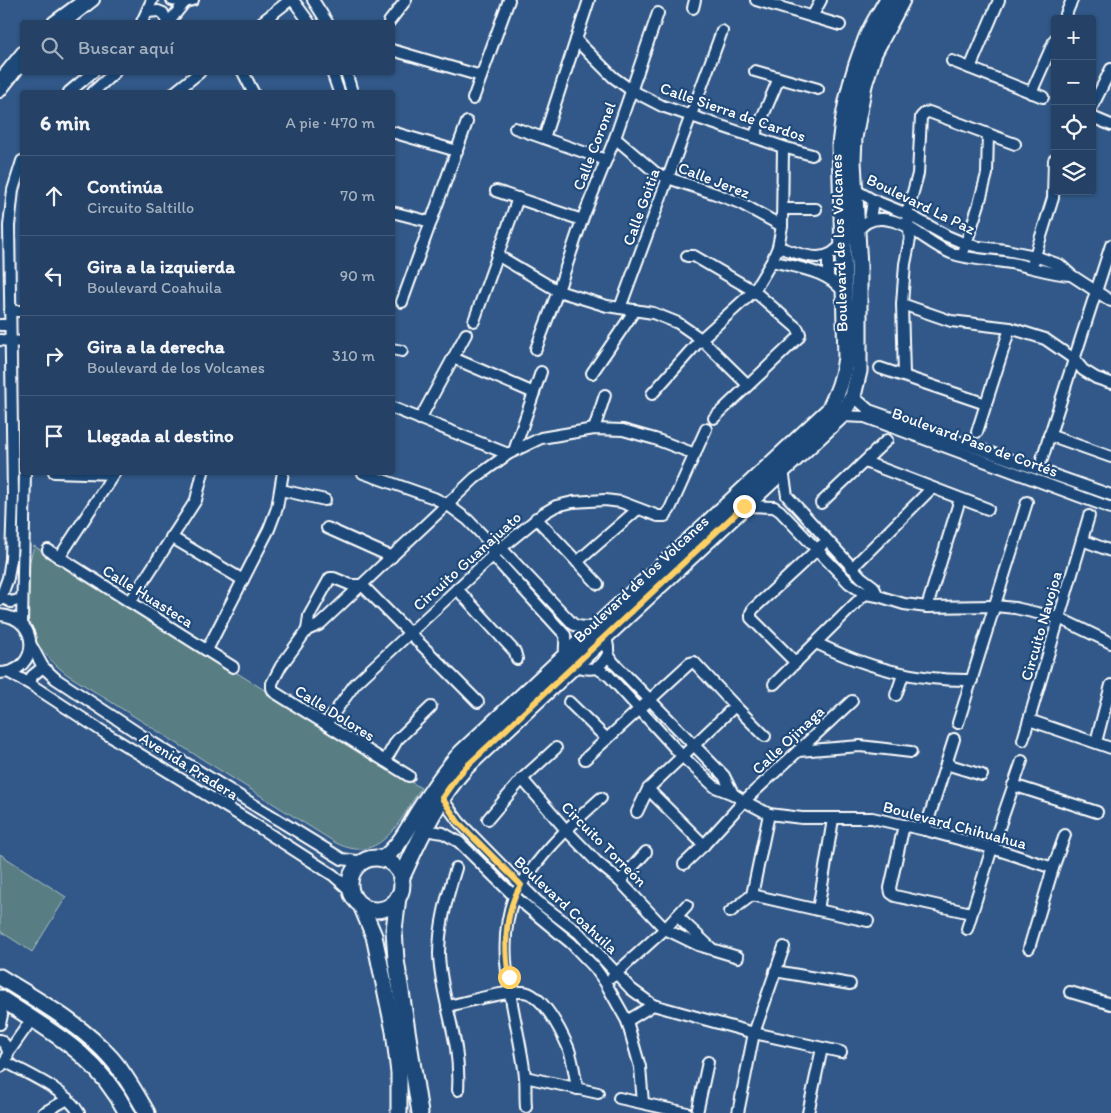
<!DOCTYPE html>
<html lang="es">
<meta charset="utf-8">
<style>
body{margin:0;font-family:Itim,sans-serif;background:#314d6f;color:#f1f3f6}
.controls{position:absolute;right:15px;top:15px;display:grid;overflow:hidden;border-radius:5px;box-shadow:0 1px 4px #0004}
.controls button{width:45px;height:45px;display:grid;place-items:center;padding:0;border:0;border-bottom:1px solid #425b7a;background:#254266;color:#f1f3f6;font:25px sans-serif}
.stop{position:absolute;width:15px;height:15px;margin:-11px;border:4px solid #ffd166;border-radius:50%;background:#fff}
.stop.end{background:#ffd166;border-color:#fff;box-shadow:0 1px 5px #0008}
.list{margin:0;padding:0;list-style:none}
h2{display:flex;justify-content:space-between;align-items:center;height:65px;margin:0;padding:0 20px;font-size:21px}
h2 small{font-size:16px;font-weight:400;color:#a3b0bf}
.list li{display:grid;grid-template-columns:32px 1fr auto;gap:15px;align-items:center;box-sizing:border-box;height:80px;padding:0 20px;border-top:1px solid #425b7a}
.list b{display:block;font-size:19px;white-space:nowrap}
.list p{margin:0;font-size:16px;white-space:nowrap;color:#a3b0bf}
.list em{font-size:16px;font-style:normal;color:#a3b0bf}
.icon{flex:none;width:28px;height:28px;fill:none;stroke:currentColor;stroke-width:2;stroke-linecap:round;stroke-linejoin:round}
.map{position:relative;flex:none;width:1111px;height:1113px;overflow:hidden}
.search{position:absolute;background:#254266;box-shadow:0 1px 4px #0004;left:20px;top:20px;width:375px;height:55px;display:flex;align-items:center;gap:12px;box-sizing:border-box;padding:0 18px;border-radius:5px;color:#a3b0bf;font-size:19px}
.panel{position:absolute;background:#254266;box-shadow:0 1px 4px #0004;left:20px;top:90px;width:375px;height:385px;border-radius:5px}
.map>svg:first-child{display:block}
.green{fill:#597e84;stroke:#acbec2}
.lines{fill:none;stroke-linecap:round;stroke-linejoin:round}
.street-casing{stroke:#fff;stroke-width:14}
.secondary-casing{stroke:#fff;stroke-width:19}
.street{stroke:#1f4a7a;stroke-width:10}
.secondary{stroke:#1f4a7a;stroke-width:15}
.route{stroke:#ffd166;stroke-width:6}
.labels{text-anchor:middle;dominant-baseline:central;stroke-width:4.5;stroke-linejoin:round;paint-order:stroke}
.street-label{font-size:16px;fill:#fff;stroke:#1f4a7a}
</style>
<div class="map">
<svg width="1111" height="1113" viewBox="0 0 1111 1113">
<rect width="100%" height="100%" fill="#315888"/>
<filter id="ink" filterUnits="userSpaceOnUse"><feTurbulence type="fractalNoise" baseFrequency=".02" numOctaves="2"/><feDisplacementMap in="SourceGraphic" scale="10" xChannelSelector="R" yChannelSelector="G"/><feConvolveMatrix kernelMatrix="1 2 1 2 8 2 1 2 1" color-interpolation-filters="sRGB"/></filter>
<g filter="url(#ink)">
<g class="green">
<path d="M 34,546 L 421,788 C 400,819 382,866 336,843 L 68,675 C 37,652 21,624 25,584 C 26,571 31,558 34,546 Z"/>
<polygon points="0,854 66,897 32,952 0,931"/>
</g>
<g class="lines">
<defs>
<g id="street">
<polyline points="172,0 185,2 193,0"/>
<polyline points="293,0 309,22"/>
<polyline points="313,0 327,22"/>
<polyline points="756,0 840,25"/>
<polyline points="693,8 695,0"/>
<polyline points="148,12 158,11 163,13 167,22"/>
<polyline points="812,17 821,0"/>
<polyline points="1064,19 1072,0"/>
<polyline points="53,22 83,0"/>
<polyline points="66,22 94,0"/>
<polyline points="142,22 152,0"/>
<polyline points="169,22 185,2"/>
<polyline points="262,22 290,0"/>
<polyline points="389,22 406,0"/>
<polyline points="576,40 613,77 631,90 662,106 783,147 812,155"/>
<polyline points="392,50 481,76"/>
<polyline points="952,61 1043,97"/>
<polyline points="970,68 999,0"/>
<polyline points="755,71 818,89"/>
<polyline points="243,72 253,92"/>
<polyline points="332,72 339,92"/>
<polyline points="346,72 352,92"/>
<polyline points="0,79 22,52"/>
<polyline points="0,92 22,64"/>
<polyline points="69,92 93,72"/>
<polyline points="93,92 115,72"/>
<polyline points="175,92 200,72"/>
<polyline points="1031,93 1055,39"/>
<polyline points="473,99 509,0"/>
<polyline points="1092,107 1111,69"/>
<polyline points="1092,117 1111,125"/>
<polyline points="515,128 606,160"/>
<polyline points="392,132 457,151"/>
<polyline points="754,137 779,78"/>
<polyline points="544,138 589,0"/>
<polyline points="615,138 656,173 668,178 713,193 740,203 782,226"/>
<polyline points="852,188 873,200 907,214 947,236 966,244 979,247 1006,250 1035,256 1060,265 1071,275 1111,301"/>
<polyline points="496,191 582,220"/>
<polyline points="783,209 816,209"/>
<polyline points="392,212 431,222"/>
<polyline points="870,220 873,200"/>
<path d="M 857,232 C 863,223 871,218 883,219 C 909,221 927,243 951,253 C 969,260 992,260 1011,263 C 1032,267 1051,274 1071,275"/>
<path d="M 778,247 C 801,254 826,268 843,242"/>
<polyline points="964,250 979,204 987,174 988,134"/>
<polyline points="497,255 558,291 607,306 653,313 678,323 701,339 748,385"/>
<polyline points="687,256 694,256 754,291 798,329 800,334 798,338 714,418"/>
<polyline points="828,256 828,278"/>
<path d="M 772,261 C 797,268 828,270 844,293"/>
<polyline points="1033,262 1053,198 1054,160"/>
<polyline points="402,302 467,122"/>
<polyline points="902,304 951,321 1010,328 1045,339 1074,359 1083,370 1096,378 1111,383"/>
<polyline points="620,308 722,31"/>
<polyline points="10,311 22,311"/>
<polyline points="474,321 518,198"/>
<polyline points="0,325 10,325"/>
<polyline points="0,340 22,342"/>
<polyline points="392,349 402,351"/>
<polyline points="536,349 558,291 582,220 615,138 658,13"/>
<polyline points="453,358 534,393"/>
<polyline points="880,368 986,404"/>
<polyline points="592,373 635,310"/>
<polyline points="904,375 902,304 905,264 910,239 907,214 918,174 921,117 925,113 929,112 1015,144"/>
<polyline points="652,394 701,339 754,291 772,261 778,247 782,226 783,147"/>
<polyline points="853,396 869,410 1111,495"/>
<polyline points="393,408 508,454"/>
<polyline points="836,414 841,416 865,417 1111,508"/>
<polyline points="420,419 466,334"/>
<polyline points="594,429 605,395"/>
<polyline points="977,432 1010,328"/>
<polyline points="1049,435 1111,457"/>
<polyline points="514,451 541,372"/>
<polyline points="1042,459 1111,245"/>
<polyline points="865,462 988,509"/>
<polyline points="780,467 783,470 787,496 861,577 873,586 878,596"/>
<polyline points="54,472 114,474"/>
<path d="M 363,473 L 434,498 L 448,505 L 468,520 L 492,545 L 501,548 L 573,624 C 579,628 583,626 589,627 C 604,628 609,642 608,654 L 613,662 L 724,776 L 733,794"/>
<polyline points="281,490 325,500"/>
<polyline points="821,503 887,440"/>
<polyline points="745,506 774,507 780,511 849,583 865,594 878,596 904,604 927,607 995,606 1015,608 1059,618 1111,643"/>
<polyline points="536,518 598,584"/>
<polyline points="327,528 392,557"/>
<polyline points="171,537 243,580"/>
<polyline points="1082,540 1111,551"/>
<polyline points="48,550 233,667"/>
<path d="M 492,551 L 493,556 L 565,635 C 566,639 564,650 565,656"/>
<polyline points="59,558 115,472"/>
<polyline points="577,562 638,509"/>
<polyline points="852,568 932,488"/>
<polyline points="457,589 515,652 517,659"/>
<polyline points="1,597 11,602 22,599"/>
<polyline points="0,600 8,578 11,559 13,495 9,226 13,190 22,161"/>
<polyline points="130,602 196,500 203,472"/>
<polyline points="927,607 960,499"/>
<path d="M 0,615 C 41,618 40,672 0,673"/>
<polyline points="22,623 25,472"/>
<polyline points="307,630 309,616 330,578 334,578 351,585 362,585 478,702"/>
<path d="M 816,643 C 865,667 916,681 972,680"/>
<polyline points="31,645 43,667 56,679 153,743 342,859 364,862"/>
<polyline points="207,650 269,529 277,508 283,472"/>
<polyline points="796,663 751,618 751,613 753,609 822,545"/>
<path d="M 574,666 C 592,671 599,671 608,654"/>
<polyline points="597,668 609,676 683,757 715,787 733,794 744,801 769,814 802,818 872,818 925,830 992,848 1053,868"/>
<polyline points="8,672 30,684 105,733 246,819 333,875 352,892"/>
<polyline points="30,684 32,676 43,667"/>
<polyline points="774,684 869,590"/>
<polyline points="896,695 903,675"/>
<polyline points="569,702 607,739"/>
<polyline points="1029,720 1111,748"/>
<polyline points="958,723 1027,502"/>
<polyline points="326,724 355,684 501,548 544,513 556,506 573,502 605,500 621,502 658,516 665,516 670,509 706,429"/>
<polyline points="1023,740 1089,516"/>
<polyline points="1096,742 1111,685"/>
<polyline points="798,751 860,746 911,752"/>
<polyline points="585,759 690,663 694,662 735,706 765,736"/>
<polyline points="385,761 397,740 431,707"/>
<polyline points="946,764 982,775"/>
<polyline points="409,776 274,692 272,688 272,683 281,666 307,630 319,625 475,478 508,454 541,438 594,429 623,430 655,439 695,454"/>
<polyline points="522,779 566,830 597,862 620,881 665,929 698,945 738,957"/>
<polyline points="1013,785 1097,812"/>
<polyline points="648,789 735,706"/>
<polyline points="440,796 459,822 521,885 537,901 579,933 631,989 653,1005 754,1033 841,1052"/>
<polyline points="637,812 648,789 704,845"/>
<polyline points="488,819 522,779 556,748"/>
<polyline points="833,819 818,910 868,921"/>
<polyline points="904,825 890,888 891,893 895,896 971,913"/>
<polyline points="424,830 443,833 459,842 514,896 571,943 595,968 605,982 627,1021 640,1067 643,1103"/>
<polyline points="925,830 954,739"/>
<polyline points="684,864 704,845 744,801 852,701"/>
<path d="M 456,868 C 447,896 439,925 439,954 C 440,986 451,1017 456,1048 C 458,1062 459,1076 458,1090"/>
<polyline points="620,881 646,852"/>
<polyline points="752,895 818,910"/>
<polyline points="730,912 752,895 769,814"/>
<polyline points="677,916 711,948"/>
<polyline points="967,929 992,848 1022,761"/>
<polyline points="1029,948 1053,868 1065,835"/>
<polyline points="775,971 850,984"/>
<polyline points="612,977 665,929 687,905"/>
<polyline points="1070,992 1111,1004"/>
<polyline points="0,1000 2,1015 0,1024"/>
<path d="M 447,1006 C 468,1002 502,991 523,992 C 542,993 561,1031 568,1047 C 573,1060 575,1075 577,1089"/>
<polyline points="627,1021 653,1005"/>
<path d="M 0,1040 C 11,1048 10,1059 0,1067"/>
<polyline points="8,1053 32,1019"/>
<path d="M 6,1062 C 29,1075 65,1089 79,1113"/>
<polyline points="525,1077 598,1093"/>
<polyline points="619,1098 687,1113"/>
<path d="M 526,1107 C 525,1097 526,1087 525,1077 C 519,1019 492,955 514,897 C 517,889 523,882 528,875 C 549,845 574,822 601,798"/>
<polyline points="43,1113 68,1099"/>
<polyline points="697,1113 708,1062"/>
<polyline points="738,1113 754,1033 784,947"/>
<polyline points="808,1113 822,1048"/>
</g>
<g id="secondary">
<circle cx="376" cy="884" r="26"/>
<path d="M 382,859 C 399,847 407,830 418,812 C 431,791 445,770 462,752 L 829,410 C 838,392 844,377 846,357 L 840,145 C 844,108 851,76 865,42 C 870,27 880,14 887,0"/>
<path d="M 401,879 C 419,840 437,799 466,767 L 841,416 L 853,396 L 859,371 L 859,267 L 853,161 L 854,138 L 864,85 L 874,53 L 902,0"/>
<polyline points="398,897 394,930 396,960 420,1113"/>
<polyline points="361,905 374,936 394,1031 399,1073 399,1113"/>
<path d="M 0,977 C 38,1001 81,1024 111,1058 C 126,1075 136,1094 147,1113"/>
<path d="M 0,998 C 53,1033 96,1054 127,1113"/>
</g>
</defs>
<use href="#street" class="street-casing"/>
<use href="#secondary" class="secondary-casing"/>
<use href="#street" class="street"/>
<use href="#secondary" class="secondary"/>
</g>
</g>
<g class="lines" filter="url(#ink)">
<path class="route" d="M 509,977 C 504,946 504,913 521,885 L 458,822 L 442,798 L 457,777 L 466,767 L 744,506"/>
</g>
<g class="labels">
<g class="street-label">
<text transform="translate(733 112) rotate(19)">Calle Sierra de Cardos</text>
<text transform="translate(594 146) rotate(-69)">Calle Coronel</text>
<text transform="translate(714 180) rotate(21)">Calle Jerez</text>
<text transform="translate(921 204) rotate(26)">Boulevard La Paz</text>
<text transform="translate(641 207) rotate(-70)">Calle Goitia</text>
<text transform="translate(839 243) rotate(-92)">Boulevard de los Volcanes</text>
<text transform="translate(975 442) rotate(20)">Boulevard Paso de Cortés</text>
<text transform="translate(467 561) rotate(-42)">Circuito Guanajuato</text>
<text transform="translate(641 579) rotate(-43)">Boulevard de los Volcanes</text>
<text transform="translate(148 596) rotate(32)">Calle Huasteca</text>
<text transform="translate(1041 626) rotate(-74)">Circuito Navojoa</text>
<text transform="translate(335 713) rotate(32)">Calle Dolores</text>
<text transform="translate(788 740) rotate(-43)">Calle Ojinaga</text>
<text transform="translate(189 766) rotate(32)">Avenida Pradera</text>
<text transform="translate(955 825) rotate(15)">Boulevard Chihuahua</text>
<text transform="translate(604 844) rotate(45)">Circuito Torreón</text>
<text transform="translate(566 905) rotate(43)">Boulevard Coahuila</text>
</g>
</g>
</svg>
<div class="controls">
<button>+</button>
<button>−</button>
<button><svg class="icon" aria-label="locate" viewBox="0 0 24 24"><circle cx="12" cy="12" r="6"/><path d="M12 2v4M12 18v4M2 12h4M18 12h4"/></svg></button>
<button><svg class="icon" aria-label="layers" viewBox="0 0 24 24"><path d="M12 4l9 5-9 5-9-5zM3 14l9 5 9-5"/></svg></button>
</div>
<div class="stop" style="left:509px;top:977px"></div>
<div class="stop end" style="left:744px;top:506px"></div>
<div class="search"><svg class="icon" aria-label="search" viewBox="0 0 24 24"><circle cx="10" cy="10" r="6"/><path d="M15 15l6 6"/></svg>Buscar aquí</div>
<section class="panel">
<h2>6 min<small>A pie · 470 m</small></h2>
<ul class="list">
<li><svg class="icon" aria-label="ahead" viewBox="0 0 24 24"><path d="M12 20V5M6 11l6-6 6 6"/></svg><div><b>Continúa</b><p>Circuito Saltillo</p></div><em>70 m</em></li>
<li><svg class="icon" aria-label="left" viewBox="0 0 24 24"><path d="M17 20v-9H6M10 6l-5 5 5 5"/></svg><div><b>Gira a la izquierda</b><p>Boulevard Coahuila</p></div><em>90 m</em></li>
<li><svg class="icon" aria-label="right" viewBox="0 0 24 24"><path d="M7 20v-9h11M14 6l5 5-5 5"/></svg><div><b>Gira a la derecha</b><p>Boulevard de los Volcanes</p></div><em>310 m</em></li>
<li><svg class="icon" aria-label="arrive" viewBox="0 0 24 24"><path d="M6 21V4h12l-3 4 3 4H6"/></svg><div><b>Llegada al destino</b></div></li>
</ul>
</section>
</div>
